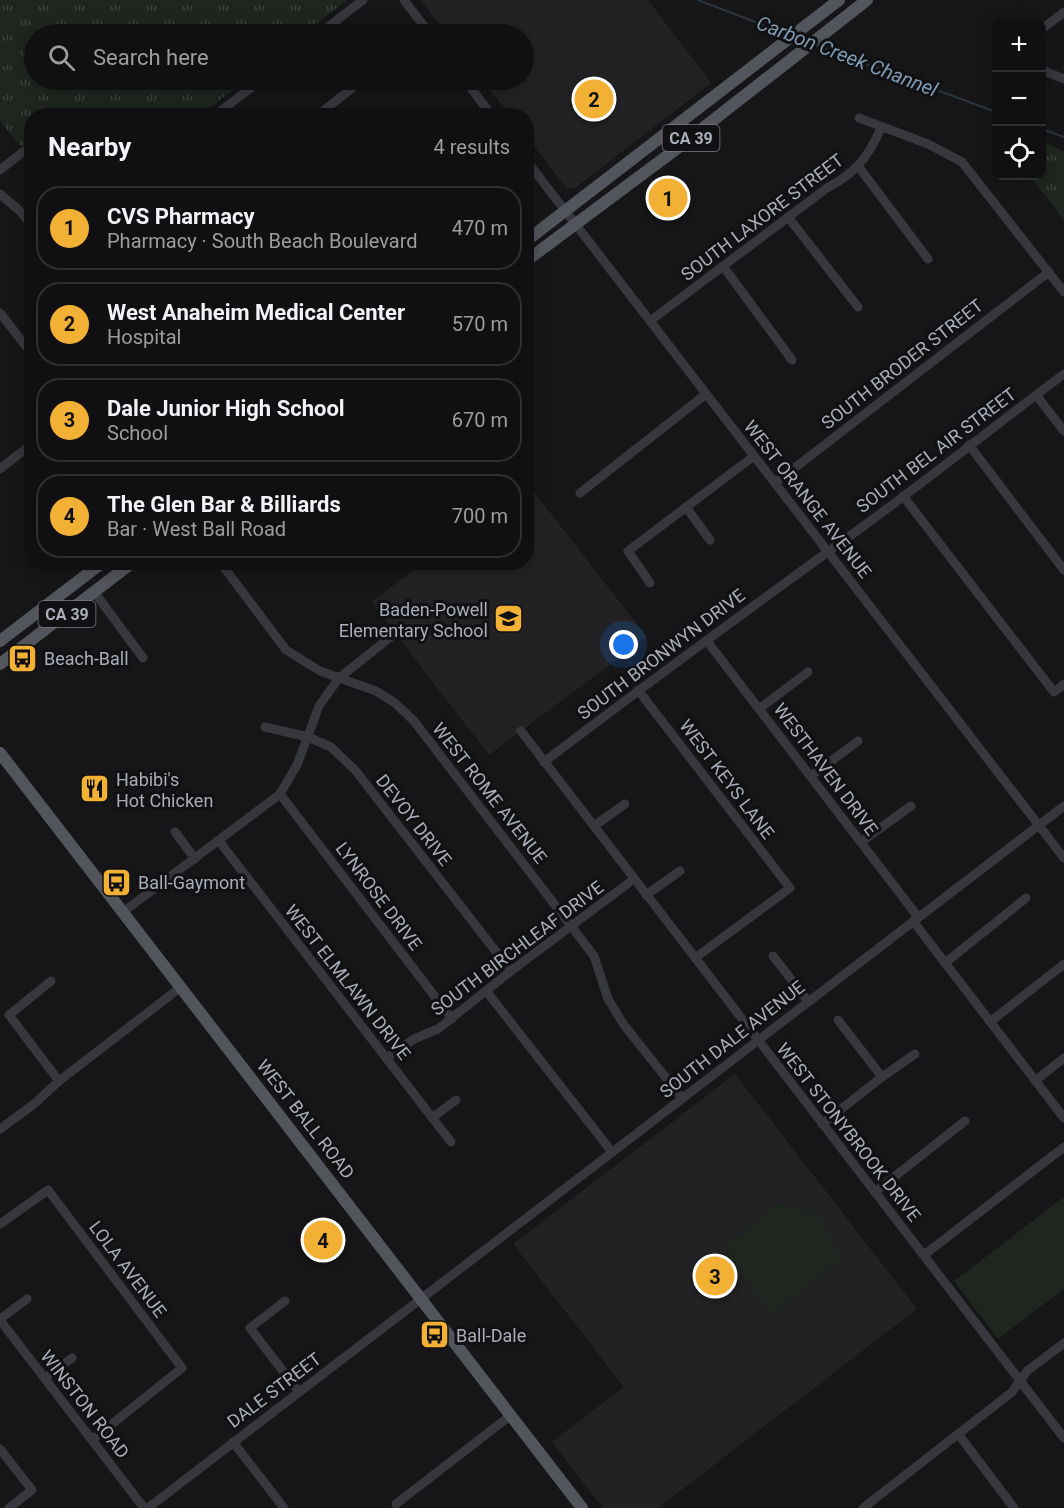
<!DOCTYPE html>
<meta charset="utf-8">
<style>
body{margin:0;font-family:Roboto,sans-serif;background:#1e1e20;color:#f1f3f6}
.controls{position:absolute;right:18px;top:18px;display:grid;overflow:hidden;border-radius:12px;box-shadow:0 3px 15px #0003}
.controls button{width:54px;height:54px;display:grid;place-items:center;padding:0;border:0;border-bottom:2px solid #303032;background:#101012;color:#f1f3f6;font:30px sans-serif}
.you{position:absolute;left:624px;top:645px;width:21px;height:21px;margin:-15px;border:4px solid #fff;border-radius:50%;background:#1a73e8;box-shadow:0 0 0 9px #1a73e833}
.badge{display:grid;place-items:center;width:39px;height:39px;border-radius:50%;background:#f2b134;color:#111;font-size:20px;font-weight:700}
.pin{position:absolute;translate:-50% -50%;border:3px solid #fff;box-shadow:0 2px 6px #0006}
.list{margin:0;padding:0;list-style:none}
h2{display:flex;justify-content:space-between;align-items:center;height:78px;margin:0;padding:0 24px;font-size:26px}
h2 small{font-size:20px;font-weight:400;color:#9c9d9f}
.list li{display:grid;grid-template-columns:39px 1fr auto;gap:18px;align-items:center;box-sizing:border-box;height:84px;margin:0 12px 12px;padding:0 12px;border:2px solid #303032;border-radius:24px}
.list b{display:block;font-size:22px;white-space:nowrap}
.list p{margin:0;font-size:20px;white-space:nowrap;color:#9c9d9f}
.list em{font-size:20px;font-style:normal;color:#9c9d9f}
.icon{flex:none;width:33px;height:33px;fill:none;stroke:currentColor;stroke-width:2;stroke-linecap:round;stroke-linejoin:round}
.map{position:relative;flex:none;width:1064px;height:1508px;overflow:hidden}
.search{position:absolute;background:#101012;box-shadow:0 3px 15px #0003;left:24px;top:24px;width:510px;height:66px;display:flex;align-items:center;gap:15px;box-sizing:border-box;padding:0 21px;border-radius:33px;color:#9c9d9f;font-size:22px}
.panel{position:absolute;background:#101012;box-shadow:0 3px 15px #0003;left:24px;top:108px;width:510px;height:462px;border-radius:24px}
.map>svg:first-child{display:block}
.built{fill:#222225}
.grass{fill:#1e261f}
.park{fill:url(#park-tufts)}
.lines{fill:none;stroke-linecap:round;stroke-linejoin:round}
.stream{stroke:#2c353c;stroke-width:2}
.minor{stroke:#37383d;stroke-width:9}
.major{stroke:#53555c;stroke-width:12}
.labels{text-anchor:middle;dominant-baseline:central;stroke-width:6;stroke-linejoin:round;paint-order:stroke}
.shield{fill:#111113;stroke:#7b7e86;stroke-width:1.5}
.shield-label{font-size:16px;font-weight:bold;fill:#a8adb8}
.street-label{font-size:18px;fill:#a8adb8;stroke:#111113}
.poi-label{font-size:18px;fill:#a8adb8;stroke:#111113;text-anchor:start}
.water-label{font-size:20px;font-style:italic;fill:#7f9bb3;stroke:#111113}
</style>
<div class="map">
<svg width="1064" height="1508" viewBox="0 0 1064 1508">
<defs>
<pattern id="park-tufts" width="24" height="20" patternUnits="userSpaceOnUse" patternTransform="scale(1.5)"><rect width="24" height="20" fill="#1e261f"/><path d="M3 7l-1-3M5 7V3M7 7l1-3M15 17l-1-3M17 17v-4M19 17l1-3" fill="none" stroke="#3c433d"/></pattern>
</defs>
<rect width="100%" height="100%" fill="#161618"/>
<g class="built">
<polygon points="421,0 648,0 711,83 575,188 567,189 527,137 526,116 510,115 482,80 524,80 524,34 447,34"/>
<polygon points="528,484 647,637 489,755 371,602 423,563 526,562 526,485"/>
<polygon points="735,1074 917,1309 658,1508 603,1508 552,1442 624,1387 513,1244"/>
</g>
<g class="grass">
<polygon points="1064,1197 1064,1289 998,1339 954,1281"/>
<polygon points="778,1204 816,1213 842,1259 773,1314 723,1248"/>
</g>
<g class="park">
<polygon points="0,0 347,0 303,34 34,34 34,80 246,80 200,115 32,116 31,145 20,146 0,121"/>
<polygon points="1042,142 1064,151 1064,220 1030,176 1042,176"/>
</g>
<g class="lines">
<g class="stream">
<polyline points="698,0 789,35"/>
<polyline points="816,45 996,112"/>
<polyline points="1042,129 1064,137"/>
</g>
<g class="minor">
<polyline points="404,0 430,34"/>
<polyline points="1042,29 1064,12"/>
<polyline points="319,34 363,0"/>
<polyline points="1042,70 1064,79"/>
<polyline points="465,80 492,116"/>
<polyline points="214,116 261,80"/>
<polyline points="317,116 362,80"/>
<polyline points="859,118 928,144 962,162 1064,292"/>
<polyline points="526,160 1064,858"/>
<polyline points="858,166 928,259"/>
<polyline points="0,170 24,151 32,151"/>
<polyline points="0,194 19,210 32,226"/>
<polyline points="788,217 858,307"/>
<polyline points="723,266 792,360"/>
<polyline points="0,313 32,354"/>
<path d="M 650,321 L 827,188 C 856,173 868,157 881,128"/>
<polyline points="1036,395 1064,431"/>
<polyline points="969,445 1064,570"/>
<polyline points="0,469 32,444"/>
<polyline points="775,483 1049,272"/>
<polyline points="580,493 706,394"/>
<polyline points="903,496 1054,692 1064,684"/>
<polyline points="686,507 710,540"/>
<polyline points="220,562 286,650 320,671 376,691 395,703 414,721 594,956 608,999 624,1025 682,1098"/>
<polyline points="650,583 628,551 754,456"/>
<polyline points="95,593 143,658"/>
<polyline points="707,641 918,917"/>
<polyline points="638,690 790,888 695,958"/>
<polyline points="759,709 808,672"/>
<polyline points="265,727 308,737 331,747 355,770 511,971"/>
<polyline points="521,731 1064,1438"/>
<path d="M 544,762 C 650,681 757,603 865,525 C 932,476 997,424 1064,374"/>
<polyline points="811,776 858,741"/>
<polyline points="280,794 452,1019"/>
<polyline points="594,826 625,804"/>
<polyline points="175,832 195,859"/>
<polyline points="219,841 451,1142"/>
<polyline points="861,842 911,806"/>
<polyline points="646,895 680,871"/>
<polyline points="123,912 280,794 297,765 319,706 339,678 393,635"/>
<polyline points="913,921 1064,1118"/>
<polyline points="773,956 808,1001"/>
<polyline points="945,963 1026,898"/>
<polyline points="51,981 9,1015 59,1081"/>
<polyline points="487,992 612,1152"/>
<polyline points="838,1020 882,1077"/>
<polyline points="990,1022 1064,964"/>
<polyline points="386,1058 414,1039 438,1029 511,971 634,879"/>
<polyline points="1035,1081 1064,1058"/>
<polyline points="432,1118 456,1100"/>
<polyline points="822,1124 882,1077 915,1054"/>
<polyline points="0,1129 34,1104 59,1081 181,987"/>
<polyline points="875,1192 965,1121"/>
<polyline points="0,1224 48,1190 182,1368 92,1440"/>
<polyline points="924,1255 1064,1147"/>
<polyline points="285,1301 250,1328 299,1392"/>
<polyline points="0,1319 27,1299"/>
<polyline points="0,1320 144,1508"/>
<polyline points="45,1378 72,1358"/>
<polyline points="959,1435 1014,1508"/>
<polyline points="233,1442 284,1508"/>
<polyline points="0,1449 32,1490 9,1508"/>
<polyline points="396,1504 511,1415"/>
<polyline points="148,1508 1064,806"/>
<polyline points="863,1508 1012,1392 1027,1371 1064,1343"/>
</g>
<g class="major">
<polyline points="526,241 839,0"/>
<polyline points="526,261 675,150 867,0"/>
<polyline points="0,641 103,562"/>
<polyline points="0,664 133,562"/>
<polyline points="0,753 582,1508"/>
</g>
</g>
<defs>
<symbol id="school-square" viewBox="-11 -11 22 22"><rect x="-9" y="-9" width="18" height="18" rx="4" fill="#f2b134" stroke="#111113"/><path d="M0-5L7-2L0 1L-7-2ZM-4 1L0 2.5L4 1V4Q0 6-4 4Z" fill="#111"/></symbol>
<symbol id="bus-square" viewBox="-11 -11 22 22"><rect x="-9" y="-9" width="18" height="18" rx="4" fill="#f2b134" stroke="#111113"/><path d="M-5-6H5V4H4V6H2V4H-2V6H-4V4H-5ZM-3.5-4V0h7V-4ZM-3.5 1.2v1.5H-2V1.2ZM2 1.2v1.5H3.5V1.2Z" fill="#111"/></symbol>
<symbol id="restaurant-square" viewBox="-11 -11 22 22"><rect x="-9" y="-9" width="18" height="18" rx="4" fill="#f2b134" stroke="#111113"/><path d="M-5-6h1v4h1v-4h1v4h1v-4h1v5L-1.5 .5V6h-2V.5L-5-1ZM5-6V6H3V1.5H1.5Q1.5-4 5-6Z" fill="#111"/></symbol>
</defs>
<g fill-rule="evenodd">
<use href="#school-square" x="492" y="602" width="33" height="33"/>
<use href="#bus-square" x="6" y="642" width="33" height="33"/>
<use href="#restaurant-square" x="78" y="772" width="33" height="33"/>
<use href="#bus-square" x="100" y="866" width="33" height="33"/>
<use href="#bus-square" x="418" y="1318" width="33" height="33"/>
</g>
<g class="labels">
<g class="shield">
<rect x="662.5" y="125" width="57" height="26" rx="4.5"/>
<rect x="38.5" y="601" width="57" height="26" rx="4.5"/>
</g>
<g class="shield-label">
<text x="691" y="138">CA 39</text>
<text x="67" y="614">CA 39</text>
</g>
<g class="street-label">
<text transform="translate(762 217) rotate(-37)">SOUTH LAXORE STREET</text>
<text transform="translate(902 364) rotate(-38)">SOUTH BRODER STREET</text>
<text transform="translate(936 450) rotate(-37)">SOUTH BEL AIR STREET</text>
<text transform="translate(808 499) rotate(52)">WEST ORANGE AVENUE</text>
<text transform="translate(661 654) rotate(-37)">SOUTH BRONWYN DRIVE</text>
<text transform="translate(826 769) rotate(53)">WESTHAVEN DRIVE</text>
<text transform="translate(727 779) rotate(53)">WEST KEYS LANE</text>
<text transform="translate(490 793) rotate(52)">WEST ROME AVENUE</text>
<text transform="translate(414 820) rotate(52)">DEVOY DRIVE</text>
<text transform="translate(379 896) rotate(53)">LYNROSE DRIVE</text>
<text transform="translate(517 948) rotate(-37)">SOUTH BIRCHLEAF DRIVE</text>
<text transform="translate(348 982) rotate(52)">WEST ELMLAWN DRIVE</text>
<text transform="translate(732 1039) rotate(-38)">SOUTH DALE AVENUE</text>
<text transform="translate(306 1119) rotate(52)">WEST BALL ROAD</text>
<text transform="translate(849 1132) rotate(52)">WEST STONYBROOK DRIVE</text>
<text transform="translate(128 1269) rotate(53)">LOLA AVENUE</text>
<text transform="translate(274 1390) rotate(-37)">DALE STREET</text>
<text transform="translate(85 1404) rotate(52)">WINSTON ROAD</text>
</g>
<g class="poi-label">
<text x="488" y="609" text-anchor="end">Baden-Powell<tspan x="488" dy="21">Elementary School</tspan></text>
<text x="44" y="658">Beach-Ball</text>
<text x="116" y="779">Habibi's<tspan x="116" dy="21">Hot Chicken</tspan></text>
<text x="138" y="882">Ball-Gaymont</text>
<text x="456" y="1335">Ball-Dale</text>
</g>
<g class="water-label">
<text transform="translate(847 56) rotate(21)">Carbon Creek Channel</text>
</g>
</g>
</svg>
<div class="controls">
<button>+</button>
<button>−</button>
<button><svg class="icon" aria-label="locate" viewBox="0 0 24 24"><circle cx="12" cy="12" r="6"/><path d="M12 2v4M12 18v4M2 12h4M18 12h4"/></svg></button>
</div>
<div class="you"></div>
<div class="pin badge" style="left:668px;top:198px">1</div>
<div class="pin badge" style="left:594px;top:99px">2</div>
<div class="pin badge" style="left:715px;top:1276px">3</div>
<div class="pin badge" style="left:323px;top:1240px">4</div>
<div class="search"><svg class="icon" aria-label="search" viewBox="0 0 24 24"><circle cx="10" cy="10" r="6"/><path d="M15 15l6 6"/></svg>Search here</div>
<section class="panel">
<h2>Nearby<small>4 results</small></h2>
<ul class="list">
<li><span class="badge">1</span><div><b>CVS Pharmacy</b><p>Pharmacy · South Beach Boulevard</p></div><em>470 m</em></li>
<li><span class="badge">2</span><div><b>West Anaheim Medical Center</b><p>Hospital</p></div><em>570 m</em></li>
<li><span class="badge">3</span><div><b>Dale Junior High School</b><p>School</p></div><em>670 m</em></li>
<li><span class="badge">4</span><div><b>The Glen Bar &amp; Billiards</b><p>Bar · West Ball Road</p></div><em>700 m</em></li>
</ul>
</section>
</div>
